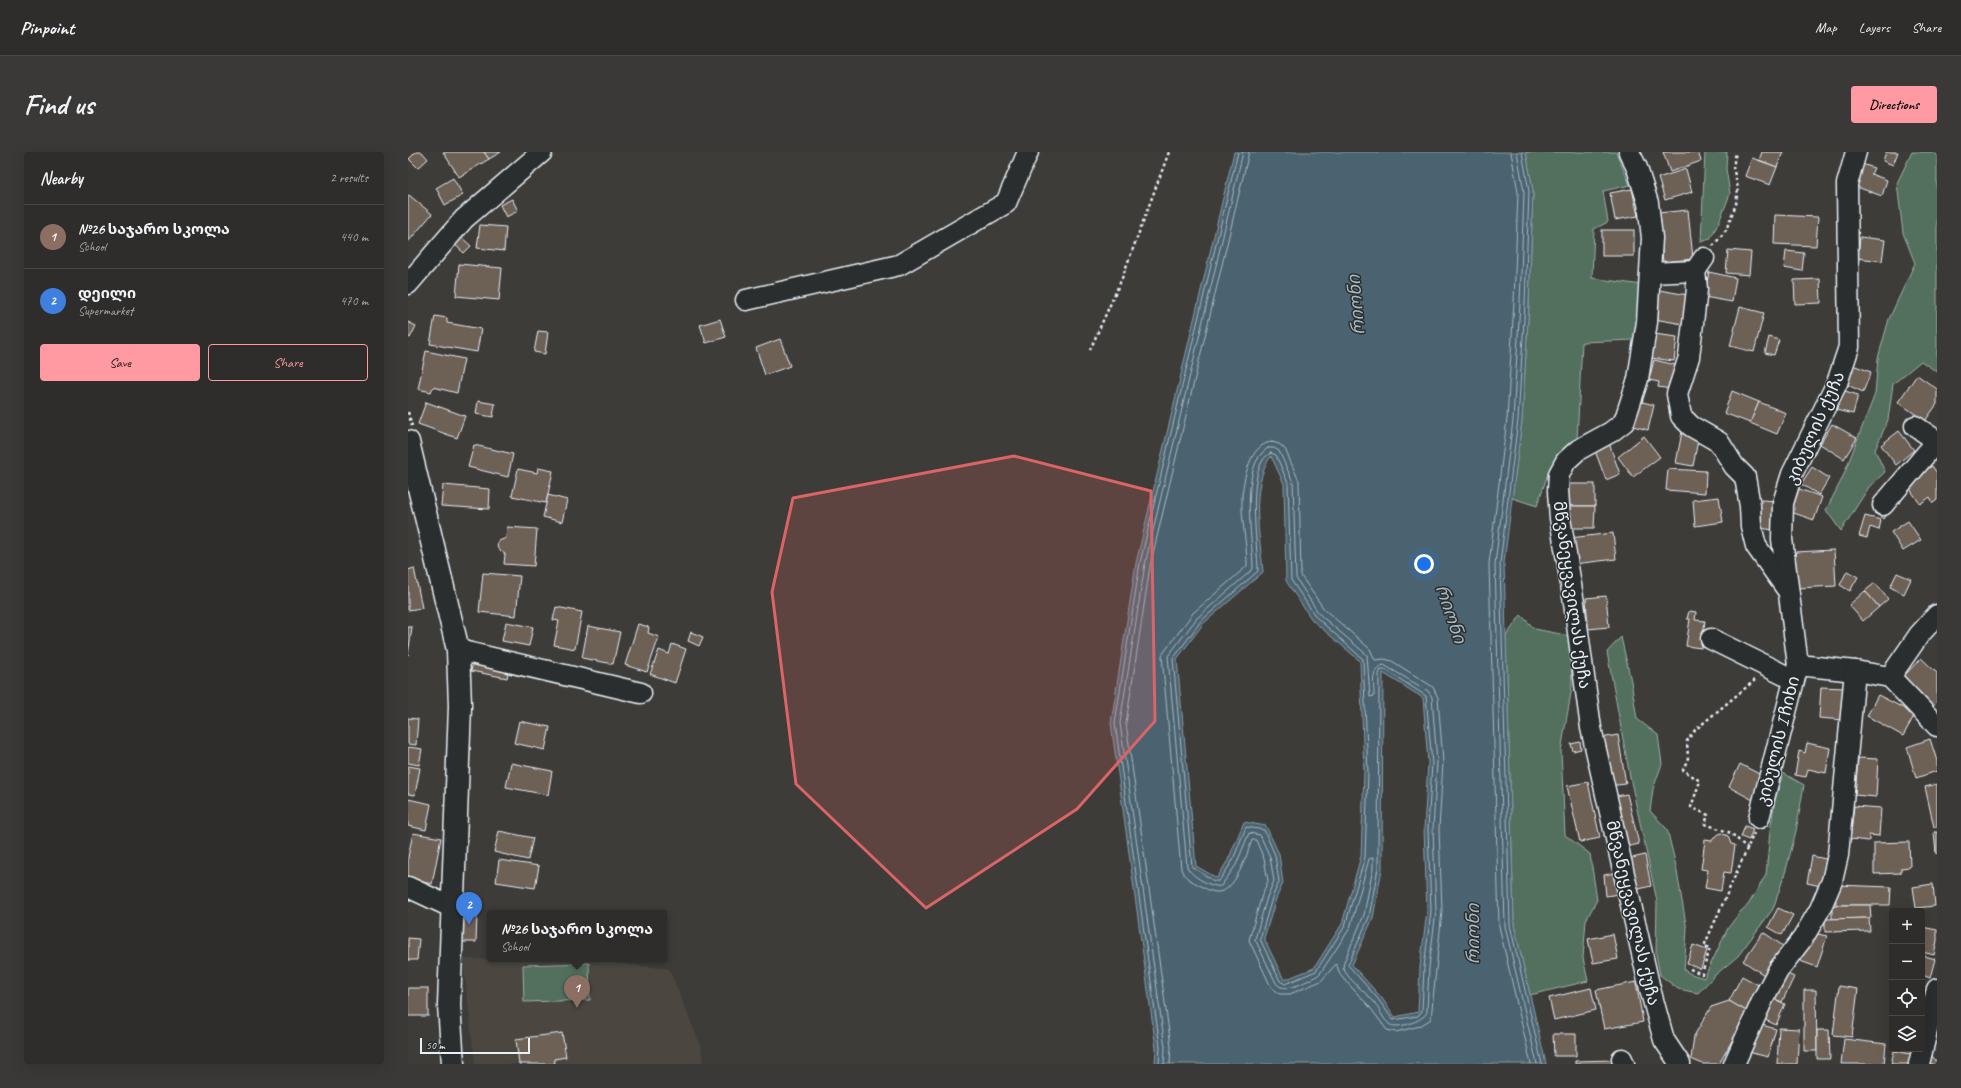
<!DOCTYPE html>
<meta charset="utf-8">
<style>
body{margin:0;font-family:Caveat,"Noto Sans Georgian",sans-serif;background:#3a3937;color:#f1f3f6}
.controls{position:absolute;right:12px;bottom:12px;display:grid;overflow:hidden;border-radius:4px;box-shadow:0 4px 16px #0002}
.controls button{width:36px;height:36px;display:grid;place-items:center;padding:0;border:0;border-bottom:1px solid #494947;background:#2e2d2b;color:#f1f3f6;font:20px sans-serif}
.scale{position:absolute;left:12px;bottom:10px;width:110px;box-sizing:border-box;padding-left:4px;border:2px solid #e8f1f8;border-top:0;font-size:11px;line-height:14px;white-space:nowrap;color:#e8f1f8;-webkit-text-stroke:3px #2a2d2e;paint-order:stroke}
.you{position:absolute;left:1016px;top:412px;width:14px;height:14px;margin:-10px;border:3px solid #fff;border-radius:50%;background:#1a73e8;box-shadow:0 0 0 6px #1a73e833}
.badge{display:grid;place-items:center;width:26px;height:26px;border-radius:50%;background:#ff9aa2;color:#fff;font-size:13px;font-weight:700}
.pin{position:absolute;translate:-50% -33px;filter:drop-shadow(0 1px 2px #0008)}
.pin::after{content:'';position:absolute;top:21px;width:14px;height:12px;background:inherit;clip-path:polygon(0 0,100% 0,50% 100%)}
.popup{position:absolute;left:79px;top:758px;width:180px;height:52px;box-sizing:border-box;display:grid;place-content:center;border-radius:4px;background:#2e2d2b;filter:drop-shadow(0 1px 3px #0005);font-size:13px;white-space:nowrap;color:#a7a8a9}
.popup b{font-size:15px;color:#f1f3f6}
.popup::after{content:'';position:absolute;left:50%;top:100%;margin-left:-8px;border:8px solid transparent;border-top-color:#2e2d2b}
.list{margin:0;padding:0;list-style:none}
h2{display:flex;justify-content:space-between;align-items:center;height:52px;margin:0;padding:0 16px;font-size:17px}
h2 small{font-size:13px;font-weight:400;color:#a7a8a9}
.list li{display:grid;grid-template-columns:26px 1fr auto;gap:12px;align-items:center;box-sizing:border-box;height:64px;padding:0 16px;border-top:1px solid #494947}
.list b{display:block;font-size:15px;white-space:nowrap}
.list p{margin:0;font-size:13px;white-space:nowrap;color:#a7a8a9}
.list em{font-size:13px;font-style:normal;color:#a7a8a9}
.actions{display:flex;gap:8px;padding:12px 16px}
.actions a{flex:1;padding:9px 0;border:1px solid #ff9aa2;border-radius:4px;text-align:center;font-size:14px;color:#ff9aa2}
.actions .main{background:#ff9aa2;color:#111}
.icon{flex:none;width:22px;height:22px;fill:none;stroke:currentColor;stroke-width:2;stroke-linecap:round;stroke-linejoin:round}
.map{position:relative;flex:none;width:1529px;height:912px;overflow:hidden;border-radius:4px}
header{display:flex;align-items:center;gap:24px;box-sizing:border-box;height:56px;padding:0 20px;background:#2e2d2b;border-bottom:1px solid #494947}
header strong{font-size:19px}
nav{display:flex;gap:22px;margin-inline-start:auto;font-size:14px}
.intro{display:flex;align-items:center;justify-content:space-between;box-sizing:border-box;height:96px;padding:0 24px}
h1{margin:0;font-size:28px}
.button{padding:10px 18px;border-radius:4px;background:#ff9aa2;color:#111;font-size:14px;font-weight:700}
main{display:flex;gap:24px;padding:0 24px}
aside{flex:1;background:#2e2d2b;border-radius:4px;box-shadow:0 4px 16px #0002}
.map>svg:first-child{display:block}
.built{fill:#4c4741}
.green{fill:#536f5e;stroke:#9eb0ab}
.water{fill:#4b6470;stroke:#8a9ca6;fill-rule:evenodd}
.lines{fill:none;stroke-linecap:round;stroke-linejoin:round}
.shore{stroke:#a9b9c2;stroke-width:1}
.building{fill:#6d6054;stroke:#e8f1f8}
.minor-casing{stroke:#e8f1f8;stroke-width:23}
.major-casing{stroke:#e8f1f8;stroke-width:25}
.path{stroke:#e8f1f8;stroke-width:2.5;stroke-dasharray:3 3;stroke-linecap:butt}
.minor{stroke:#2a2d2e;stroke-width:20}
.major{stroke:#2a2d2e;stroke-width:22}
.marked{fill:#db6466;fill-opacity:0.2;stroke:#db6466;stroke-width:3;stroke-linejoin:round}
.labels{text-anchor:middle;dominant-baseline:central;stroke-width:3;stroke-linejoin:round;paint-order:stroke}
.street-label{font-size:17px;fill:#e8f1f8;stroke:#2a2d2e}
.water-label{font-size:18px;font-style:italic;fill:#a9b9c2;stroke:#2a2d2e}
</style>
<header>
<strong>Pinpoint</strong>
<nav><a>Map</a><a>Layers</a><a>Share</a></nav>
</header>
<div class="intro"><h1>Find us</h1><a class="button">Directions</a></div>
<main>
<aside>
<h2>Nearby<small>2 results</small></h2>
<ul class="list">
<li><span class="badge" style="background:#8d6e63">1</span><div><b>№26 საჯარო სკოლა</b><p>School</p></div><em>440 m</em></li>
<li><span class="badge" style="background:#3f7fe0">2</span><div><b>დეილი</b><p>Supermarket</p></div><em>470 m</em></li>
</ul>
<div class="actions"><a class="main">Save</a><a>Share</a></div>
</aside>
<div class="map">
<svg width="1529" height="912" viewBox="0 0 1529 912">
<rect width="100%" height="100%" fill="#3e3c39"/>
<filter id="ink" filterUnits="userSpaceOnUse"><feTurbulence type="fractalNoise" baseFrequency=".025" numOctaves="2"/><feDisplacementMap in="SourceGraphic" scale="8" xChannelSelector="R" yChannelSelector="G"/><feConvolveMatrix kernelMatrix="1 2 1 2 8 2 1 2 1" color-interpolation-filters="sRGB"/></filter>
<g filter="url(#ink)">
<polygon class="built" points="55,807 189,809 261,817 293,895 295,912 67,912"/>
<g class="green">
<polygon points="1118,0 1208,0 1222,33 1195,39 1200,70 1186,77 1184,126 1234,133 1226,188 1174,190 1169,288 1142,316 1129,354 1104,346 1114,268 1121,151 1125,39"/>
<polygon points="1297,0 1319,0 1318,17 1322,42 1311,70 1302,87 1293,90"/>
<polygon points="1504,0 1529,0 1529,220 1513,209 1485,232 1480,268 1467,298 1477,320 1461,335 1433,379 1418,358 1434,327 1467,242 1470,206 1481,167 1507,111 1495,81 1489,31"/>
<polygon points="1113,463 1127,477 1162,484 1164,535 1153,599 1157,683 1182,702 1189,748 1178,768 1175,806 1180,829 1122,843 1106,773 1098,484"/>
<polygon points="1213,485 1223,529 1229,567 1250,583 1254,612 1245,637 1242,659 1259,677 1268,714 1279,778 1276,818 1283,822 1296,826 1320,776 1333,759 1340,753 1358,723 1362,679 1367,648 1375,621 1396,633 1388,679 1378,718 1365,757 1330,804 1306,824 1290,841 1270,837 1252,823 1248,802 1249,749 1222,625 1199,500"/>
<polygon points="181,811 182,848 116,850 115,813"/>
</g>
<path class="water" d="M 826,0 L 1118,0 L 1125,39 L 1121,151 L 1114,268 L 1096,411 L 1106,773 L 1138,912 L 747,912 L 748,896 L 703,571 L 728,411 ZM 863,304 L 876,332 L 878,429 L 904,468 L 952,509 L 956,620 L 953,704 L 934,772 L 906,816 L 876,828 L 856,786 L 868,747 L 875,731 L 871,702 L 858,674 L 836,670 L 820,708 L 809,726 L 788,714 L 769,507 L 795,472 L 855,420 C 852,383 841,337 863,304 ZM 975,521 L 1015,546 L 1020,611 L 1016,677 L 1019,759 L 1012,815 L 1010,860 L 987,865 L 973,845 L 944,813 L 965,766 L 974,717 Z"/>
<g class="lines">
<g class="shore">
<polyline points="1103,0 1110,40 1106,150 1099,267 1081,412 1091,774 1123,912"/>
<polyline points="1109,0 1116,40 1112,151 1105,268 1087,412 1097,774 1129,912"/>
<polyline points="1114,0 1121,39 1117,151 1110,268 1092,411 1102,773 1134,912"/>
<path d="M 864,290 L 871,292 L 877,297 L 891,329 L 893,424 L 916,457 L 962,497 L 967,508 L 976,507 L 984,509 L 1025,535 L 1030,546 L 1035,610 L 1031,677 L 1034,759 L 1023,867 L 1012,874 L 988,880 L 979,878 L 961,854 L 933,824 L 928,812 L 913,829 L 882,842 L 872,842 L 863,835 L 841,788 L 854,743 L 860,729 L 856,707 L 848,688 L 844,688 C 839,702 827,741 809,740 C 802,740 797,736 791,733 C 784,729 776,726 773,717 L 754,503 L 785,461 L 839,414 C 839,391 833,368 834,346 C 835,328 842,291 864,290 Z"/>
<path d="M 860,296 L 866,296 L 871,299 L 885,330 L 888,426 L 911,462 L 959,503 L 962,545 L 966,544 C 966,533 962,515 976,513 L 1020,539 L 1024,545 L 1029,610 L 1025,677 L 1028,759 L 1021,815 L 1019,860 C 1016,869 988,878 981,872 C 975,867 971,857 967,851 C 957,839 942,830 935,816 L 936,810 L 956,763 L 965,716 L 965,706 L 961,707 L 942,776 L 913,820 L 909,824 C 898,829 877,843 868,831 L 847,787 L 859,745 L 866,729 L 862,705 L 852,683 L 841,681 L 828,713 L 813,734 C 804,736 783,724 779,715 L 760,504 L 789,466 L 845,417 C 845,388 830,313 860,296 Z"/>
<path d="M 863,301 L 868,303 L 880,331 L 883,428 L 908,465 L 955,507 L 960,620 L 957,705 L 937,774 L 908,819 L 877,832 L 872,829 L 852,787 L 864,746 L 871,730 L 867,703 L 856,678 L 838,675 L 824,710 L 811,729 L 806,729 L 784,715 L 765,507 L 793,469 L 850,419 C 850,395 836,311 863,301 Z"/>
<polygon points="973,518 978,518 1018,544 1024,611 1020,677 1023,759 1016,815 1014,859 1010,864 985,868 970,847 940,813 961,765 970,716 971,523"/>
<polyline points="751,912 752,895 707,571 732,411 830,0"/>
<polyline points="756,912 757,895 712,571 737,412 835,0"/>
<polyline points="762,912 763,894 718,571 742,414 841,0"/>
</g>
</g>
<g class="building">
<polygon points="8,0 14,0 20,7 10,16 1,7"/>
<polygon points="35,0 76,0 81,7 51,25"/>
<polygon points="76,0 93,0 81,7"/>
<polygon points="1255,0 1290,0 1293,9 1262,20"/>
<polygon points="1354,0 1375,0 1369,15 1351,8"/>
<polygon points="1478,0 1490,0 1485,13 1475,9"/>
<polygon points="1344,6 1369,15 1362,33 1337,24"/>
<polygon points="1454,12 1466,16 1463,22 1479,28 1474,44 1446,34"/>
<polygon points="1278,17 1284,40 1257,48 1250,26"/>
<polygon points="45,26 55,43 37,53 28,36"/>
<polygon points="1224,37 1230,64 1207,68 1202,41"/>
<polygon points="1,43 24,62 0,90 0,44"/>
<polygon points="104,47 110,59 98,65 92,53"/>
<polygon points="1280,58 1285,107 1255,110 1250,61"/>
<polygon points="1367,63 1410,65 1408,94 1366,92"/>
<polygon points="72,73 98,75 96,99 69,96"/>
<rect x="1194" y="78" width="32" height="26"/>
<polygon points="52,84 63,94 56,101 45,91"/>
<polygon points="1452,85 1477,88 1474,109 1450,106"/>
<polygon points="1320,98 1343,100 1341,123 1318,121"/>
<polygon points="1378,99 1396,101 1394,119 1376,116"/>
<polygon points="51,112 94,116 91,148 48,144"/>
<polygon points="1301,120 1328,126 1324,150 1296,145"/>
<polygon points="1412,127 1413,151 1387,152 1386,128"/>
<polygon points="1251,138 1280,143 1275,172 1246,167"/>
<polygon points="1332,155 1356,161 1346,200 1322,194"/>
<polygon points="27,164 39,166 39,171 73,177 69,200 22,192"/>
<polygon points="312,167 318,185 298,191 292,173"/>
<polygon points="0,170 8,174 2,186 0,185"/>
<polygon points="130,179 140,180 137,202 126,200"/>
<polygon points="1246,182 1269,185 1266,209 1243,206"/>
<polygon points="1361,185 1371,188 1366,203 1357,201"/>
<polygon points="372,187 382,214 357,223 348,196"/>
<polygon points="18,199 56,207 49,241 25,235 23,240 10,237"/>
<polygon points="1246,208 1268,213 1263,237 1250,235 1251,230 1241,228"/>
<polygon points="1442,212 1463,220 1455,240 1435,231"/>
<polygon points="1509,223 1529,237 1529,252 1517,269 1490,250"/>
<polygon points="1434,238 1450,243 1445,262 1428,258"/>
<polygon points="1324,239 1351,250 1342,271 1316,261"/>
<polygon points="70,249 87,252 85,265 68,262"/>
<polygon points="1231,249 1246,253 1240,278 1225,274"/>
<polygon points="18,250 57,264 49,286 10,272"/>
<polygon points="1351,250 1378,261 1369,282 1342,271"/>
<polygon points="1424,272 1449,286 1436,307 1412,292"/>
<polygon points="1491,279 1506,298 1488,313 1473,293"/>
<polygon points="1274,280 1291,283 1285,314 1268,311"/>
<polygon points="1236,284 1252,305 1225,325 1210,305"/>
<polygon points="1201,291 1212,322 1198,328 1186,296"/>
<polygon points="66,293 105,302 100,325 60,315"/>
<polygon points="1524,314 1529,321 1529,348 1525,351 1522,345 1512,352 1498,331"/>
<polygon points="1404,315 1421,326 1411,343 1393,332"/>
<polygon points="130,316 145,319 138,351 104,344 110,317 129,321"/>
<polygon points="1260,317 1298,319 1297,341 1258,338"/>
<rect x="1160" y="332" width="27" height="22"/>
<polygon points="35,333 82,337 81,357 33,354"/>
<polygon points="1391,337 1414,345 1406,368 1383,360"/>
<polygon points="140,343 159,348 154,370 135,365"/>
<polygon points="1311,345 1315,370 1287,374 1285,348"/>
<polygon points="1353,348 1370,349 1367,378 1350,376"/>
<polygon points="1471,353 1481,359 1476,367 1466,361"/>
<polygon points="1160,354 1187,354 1186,376 1159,376"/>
<polygon points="1457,364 1473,368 1471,378 1462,375 1459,386 1451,384"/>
<polygon points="1500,369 1513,388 1495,399 1483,380"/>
<polygon points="99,375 129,377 126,414 96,412 97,402 90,397 89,393 91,389 98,386"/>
<polygon points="1205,381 1208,407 1166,412 1162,386"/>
<polygon points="1426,398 1428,434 1389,436 1387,400"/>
<polygon points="6,416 14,456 0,458 0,418"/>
<polygon points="1439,419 1450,425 1442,439 1432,433"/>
<polygon points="75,421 112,424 108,464 71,460"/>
<polygon points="1489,421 1503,427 1496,442 1482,435"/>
<polygon points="1467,431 1480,447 1471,455 1457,439"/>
<polygon points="1457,439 1471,455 1455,469 1441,453"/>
<polygon points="1198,444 1201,475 1180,477 1178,446"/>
<polygon points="148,455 174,460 167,497 146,493 151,469 145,468"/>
<polygon points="1281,459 1288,460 1287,468 1297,469 1293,496 1278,494 1282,467 1279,467"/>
<polygon points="98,470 125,475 121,494 94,489"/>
<polygon points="230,472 241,475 240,481 251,485 239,520 217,513"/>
<polygon points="180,474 212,480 205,512 174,506"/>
<polygon points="0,475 4,475 0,503"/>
<polygon points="283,480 295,485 291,494 280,489"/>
<polygon points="264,492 278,497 267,531 242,522 251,498 261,502"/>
<polygon points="66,506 102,513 99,526 63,519"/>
<polygon points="1513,506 1529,521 1529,550 1524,555 1494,526"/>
<polygon points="1413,535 1436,536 1435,568 1411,566"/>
<polygon points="1470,543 1507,562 1495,584 1459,564"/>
<polygon points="0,566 10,567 8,593 0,592"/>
<polygon points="111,569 142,575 137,598 106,591"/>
<polygon points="1210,583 1218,632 1200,634 1193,586"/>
<polygon points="1522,587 1529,609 1529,619 1508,626 1499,595"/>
<polygon points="1172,590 1173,597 1165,599 1163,592"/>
<polygon points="1399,591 1422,596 1418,621 1400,617 1398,625 1387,623 1391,599 1397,601"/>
<polygon points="0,595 14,597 11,613 0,611"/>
<polygon points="1450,606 1470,607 1468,645 1447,643"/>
<polygon points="103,611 144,619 140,643 98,635"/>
<polygon points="1332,612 1357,625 1345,648 1321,635"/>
<polygon points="0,614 12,616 7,643 0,642"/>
<polygon points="1180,630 1192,686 1172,690 1159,634"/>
<polygon points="1529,632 1529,675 1526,675 1517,635"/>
<polygon points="1219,642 1231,692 1214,696 1203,645"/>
<polygon points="0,647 23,652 18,678 0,674"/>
<polygon points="1446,654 1473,656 1471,684 1461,683 1461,689 1442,687"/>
<polygon points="1337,674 1345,677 1341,688 1333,685"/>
<polygon points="91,679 125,686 120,708 86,700"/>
<polygon points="1526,680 1529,680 1529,701 1528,702"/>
<polygon points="5,681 33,686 24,732 0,727 0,705"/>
<polygon points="1313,681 1320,684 1323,692 1327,693 1323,721 1316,720 1313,739 1297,736 1300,718 1293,717 1297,688 1304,689 1306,685"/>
<polygon points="1501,690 1502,715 1493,716 1493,721 1466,722 1466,691"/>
<polygon points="1237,703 1243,734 1227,738 1220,707"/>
<polygon points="1404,704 1422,708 1417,735 1399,731"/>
<polygon points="91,708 131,714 127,736 88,730"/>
<polygon points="1207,721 1210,742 1198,744 1196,723"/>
<polygon points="1525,732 1527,754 1508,756 1505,735"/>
<polygon points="1427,733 1483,735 1482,753 1428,753"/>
<polygon points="1428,753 1462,753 1463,766 1424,767 1424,754"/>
<polygon points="1370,756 1385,763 1374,783 1360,775"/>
<polygon points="55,763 69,764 68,790 54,790"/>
<polygon points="1461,766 1462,779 1417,780 1417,767"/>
<polygon points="1514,775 1529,778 1529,789 1526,803 1514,800"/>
<polygon points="1355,780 1378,796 1359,825 1335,809"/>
<polygon points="1405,781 1419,784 1409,815 1392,809"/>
<polygon points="1205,782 1210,807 1185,811 1180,787"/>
<polygon points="0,786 11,787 9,808 0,808"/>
<polygon points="1285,793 1299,798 1293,817 1279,812"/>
<polygon points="1514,803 1527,807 1522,826 1514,823"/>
<polygon points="1373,819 1386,825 1374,850 1362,845"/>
<polygon points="1334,824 1354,835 1340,860 1321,849"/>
<polygon points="1228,830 1235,870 1196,877 1188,838"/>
<polygon points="1431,834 1450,837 1444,885 1425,883"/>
<rect x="0" y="836" width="20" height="28"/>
<polygon points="1183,836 1188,858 1146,868 1141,846"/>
<polygon points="1396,838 1408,838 1409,899 1396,899"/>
<polygon points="1514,838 1518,839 1514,864"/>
<polygon points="1362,845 1377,852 1368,873 1353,866"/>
<polygon points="1321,849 1340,860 1311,912 1295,912 1283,907 1286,884 1303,855"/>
<polygon points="1347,871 1368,877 1360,905 1340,900"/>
<polygon points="1371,876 1391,877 1389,912 1369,912"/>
<polygon points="1409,878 1421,878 1422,907 1409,907"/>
<polygon points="154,881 158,905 146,907 147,912 111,912 108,887"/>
<polygon points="1145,882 1168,882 1168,904 1146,904"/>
<polygon points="1436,887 1478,892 1476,912 1433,912"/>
<polygon points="1487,897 1509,897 1508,903 1486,899"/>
<polygon points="1486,899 1508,903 1506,912 1483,912"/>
<polygon points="1520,899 1529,910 1529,912 1519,912"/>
<polygon points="1206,908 1206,912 1167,912 1167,909"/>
</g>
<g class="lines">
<defs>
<g id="minor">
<polyline points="1221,0 1229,16 1240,51 1244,86 1239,170 1230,227 1216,270 1203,280 1170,298 1158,309 1151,322 1150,339 1152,366 1166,451 1183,576 1242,837 1256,888 1272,912"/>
<polyline points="1287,119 1289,137 1281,205 1269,242 1273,264 1283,274 1311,290 1326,314 1337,325 1342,354 1343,374 1348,394 1378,436"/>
<polyline points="1243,121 1287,119 1296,106"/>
<polyline points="0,132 56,67 134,0"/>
<polyline points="338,148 491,113 598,51 620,0"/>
<polyline points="1507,274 1529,289"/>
<polyline points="1475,353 1529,289"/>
<polyline points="1303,487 1376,523 1386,526"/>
<polyline points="50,498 233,541"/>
<polyline points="1390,513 1447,519 1482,525 1529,574"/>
<polyline points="1482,525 1511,483 1529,463"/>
<polyline points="1351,666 1390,513 1374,387 1375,351 1384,322 1429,231 1441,195 1439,32 1448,0"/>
<polyline points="0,735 43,755"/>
<polyline points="1214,907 1216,912"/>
<polyline points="1326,912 1355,847 1371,817 1395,786 1412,757 1424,729 1430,703 1447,519"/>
<polyline points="1511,912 1529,837"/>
</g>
<polyline id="major" points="0,290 50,498 52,554 41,853 45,912"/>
</defs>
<use href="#minor" class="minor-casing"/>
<use href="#major" class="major-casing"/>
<g class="path">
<polyline points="1305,94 1318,78 1328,52 1330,36 1325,15 1328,0"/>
<polyline points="682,198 714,126 761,0"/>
<polyline points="0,260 4,274"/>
<polyline points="1340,697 1323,681 1297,672 1300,663 1283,655 1292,629 1275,618 1280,606 1279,589 1287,578 1347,528"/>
<polyline points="1282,817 1294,822 1302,796 1296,794 1346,681"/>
</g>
<use href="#minor" class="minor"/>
<use href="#major" class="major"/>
</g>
</g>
<path class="marked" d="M 606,304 L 743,339 L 747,569 L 669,657 L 518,756 L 388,632 L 364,440 L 385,346 Z"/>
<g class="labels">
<g class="street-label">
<text transform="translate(1407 276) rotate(-66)">კიბულის ქუჩა</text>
<text transform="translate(1164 443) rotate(82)">მწვანეყვავილას ქუჩა</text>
<text transform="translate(1370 589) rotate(-76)">კიბულის I ჩიხი</text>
<text transform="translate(1225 761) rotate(77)">მწვანეყვავილას ქუჩა</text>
</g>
<g class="water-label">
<text transform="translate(948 153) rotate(-95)">რიონი</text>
<text transform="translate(1043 462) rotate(71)">რიონი</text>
<text transform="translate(1065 782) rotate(-90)">რიონი</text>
</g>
</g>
</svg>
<div class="controls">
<button>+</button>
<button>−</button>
<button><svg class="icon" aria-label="locate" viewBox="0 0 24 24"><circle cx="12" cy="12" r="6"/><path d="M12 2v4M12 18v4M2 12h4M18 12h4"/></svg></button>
<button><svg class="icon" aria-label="layers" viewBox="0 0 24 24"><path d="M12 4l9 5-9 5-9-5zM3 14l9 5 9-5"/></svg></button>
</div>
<div class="scale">50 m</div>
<div class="you"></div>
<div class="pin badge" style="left:169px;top:856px;background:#8d6e63">1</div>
<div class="popup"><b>№26 საჯარო სკოლა</b>School</div>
<div class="pin badge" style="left:61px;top:773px;background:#3f7fe0">2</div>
</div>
</main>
